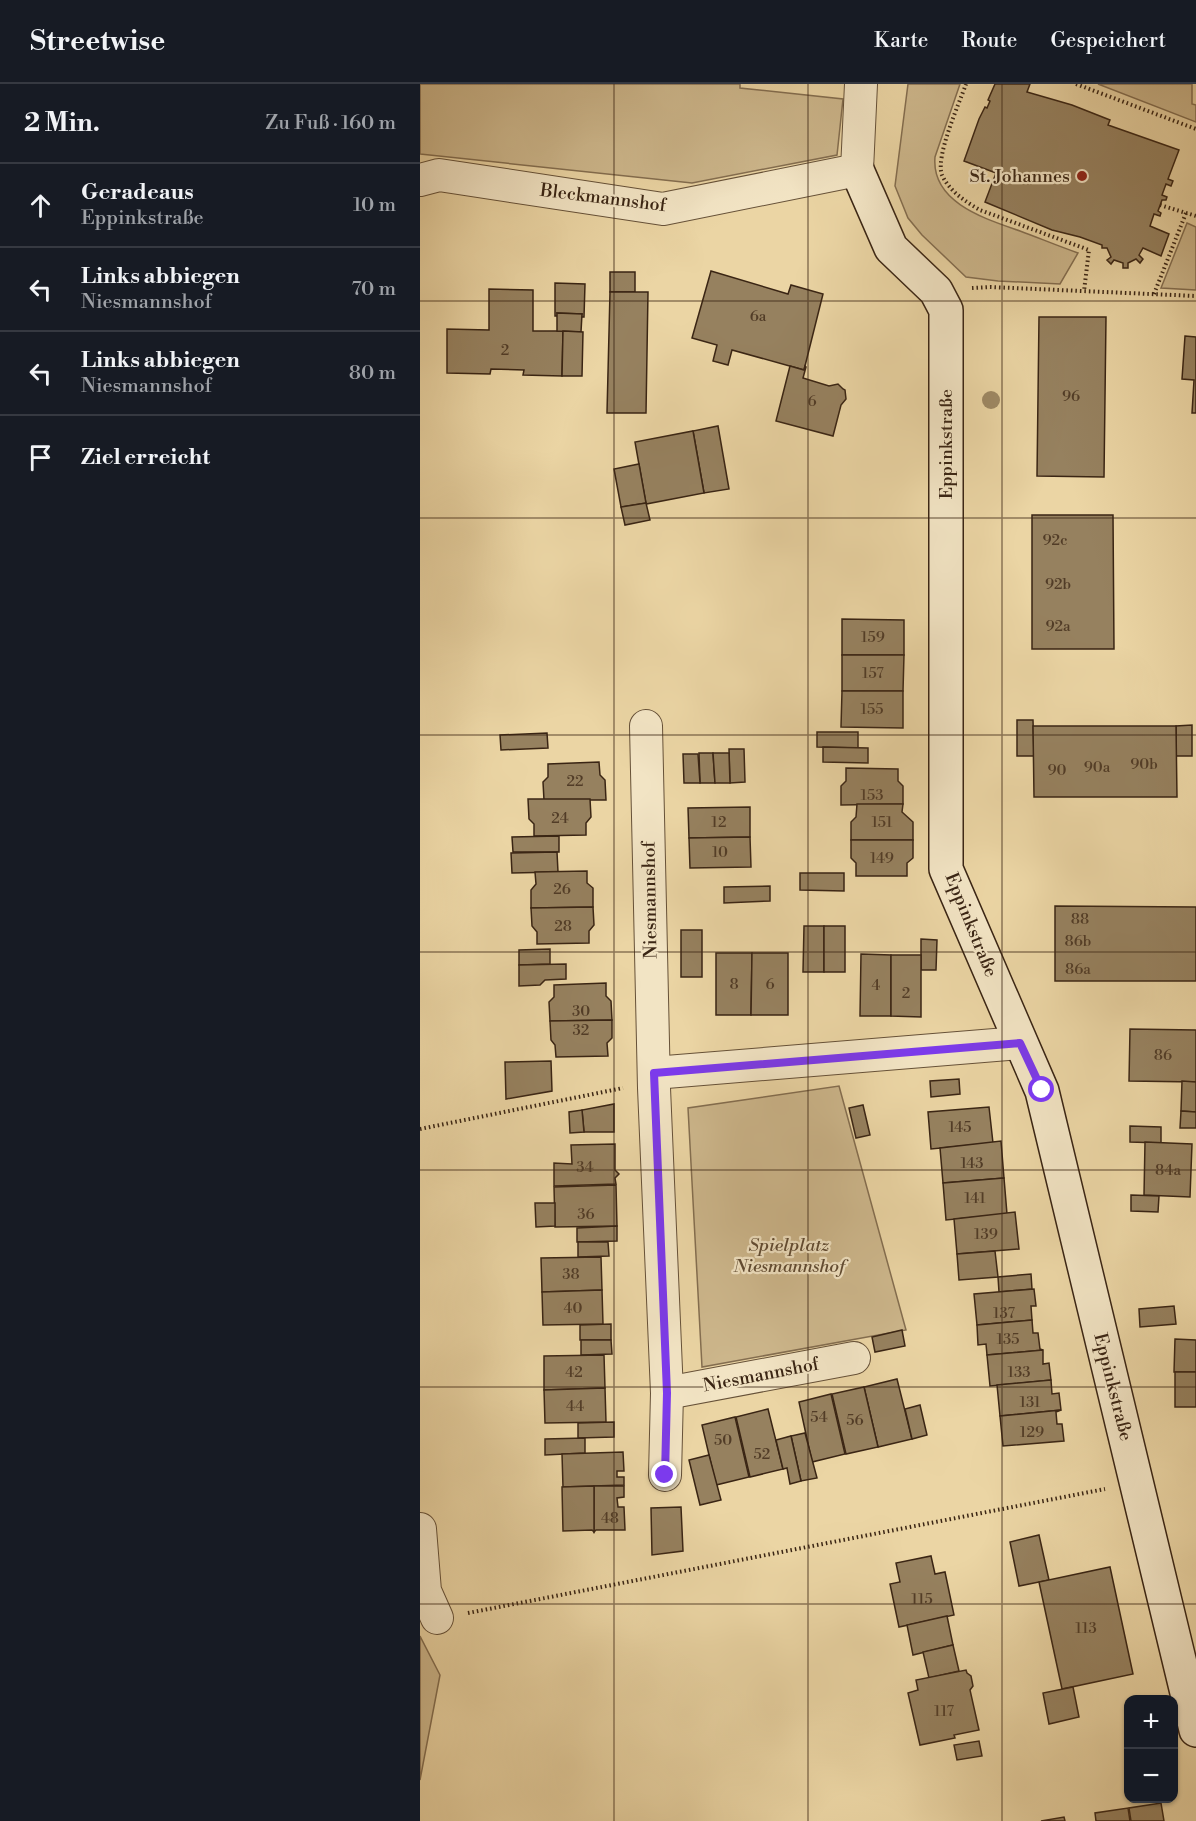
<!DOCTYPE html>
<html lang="de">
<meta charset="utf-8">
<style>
body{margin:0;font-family:"Libre Bodoni",serif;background:#242831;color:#f1f3f6}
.controls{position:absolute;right:18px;bottom:18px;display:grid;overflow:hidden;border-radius:12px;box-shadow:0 2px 4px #0004}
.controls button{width:54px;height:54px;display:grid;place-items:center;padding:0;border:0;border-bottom:2px solid #363941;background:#171b24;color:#f1f3f6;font:30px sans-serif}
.stop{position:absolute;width:18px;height:18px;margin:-14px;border:4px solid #7c3aed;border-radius:50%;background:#fff}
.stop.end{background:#7c3aed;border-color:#fff;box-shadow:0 2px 6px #0008}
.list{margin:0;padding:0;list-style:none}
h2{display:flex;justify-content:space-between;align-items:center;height:78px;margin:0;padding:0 24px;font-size:26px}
h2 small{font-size:20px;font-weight:400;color:#9ea1a6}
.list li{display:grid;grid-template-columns:39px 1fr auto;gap:18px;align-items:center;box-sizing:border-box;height:84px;padding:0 24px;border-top:2px solid #363941}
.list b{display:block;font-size:22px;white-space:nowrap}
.list p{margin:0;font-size:20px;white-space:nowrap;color:#9ea1a6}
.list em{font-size:20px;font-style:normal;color:#9ea1a6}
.icon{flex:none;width:33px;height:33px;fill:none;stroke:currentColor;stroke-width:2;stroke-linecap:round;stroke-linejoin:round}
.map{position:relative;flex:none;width:776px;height:1737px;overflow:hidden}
header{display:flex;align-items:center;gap:36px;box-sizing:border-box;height:84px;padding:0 30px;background:#171b24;border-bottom:2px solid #363941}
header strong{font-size:28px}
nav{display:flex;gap:33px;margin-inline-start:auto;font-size:21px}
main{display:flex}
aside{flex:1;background:#171b24}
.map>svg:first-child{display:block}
.green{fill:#cdb78c;stroke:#846e50;stroke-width:1.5}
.building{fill:#96815f;stroke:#3a2514;stroke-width:1.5}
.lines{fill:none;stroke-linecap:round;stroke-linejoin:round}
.street-casing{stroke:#665138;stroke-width:34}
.secondary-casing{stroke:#3a2514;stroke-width:36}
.path{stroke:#3a2514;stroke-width:4;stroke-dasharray:1.5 3;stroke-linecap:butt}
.street{stroke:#f2e4c4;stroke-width:32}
.secondary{stroke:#f2e4c4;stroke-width:33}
.tree{fill:#9e8965}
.route{stroke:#7c3aed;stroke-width:8}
.grid{fill:none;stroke:#3a2514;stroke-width:1.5;stroke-opacity:0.55}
.poi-dot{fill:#8f2418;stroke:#f2e4c4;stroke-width:2}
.labels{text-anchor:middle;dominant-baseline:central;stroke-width:4.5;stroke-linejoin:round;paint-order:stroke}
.number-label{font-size:15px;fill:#513c27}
.poi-label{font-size:18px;fill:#3a2514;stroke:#f2e4c4;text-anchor:end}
.street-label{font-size:18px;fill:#3a2514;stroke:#f2e4c4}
.park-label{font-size:18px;font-style:italic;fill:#5f4a32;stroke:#f2e4c4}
</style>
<header>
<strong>Streetwise</strong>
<nav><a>Karte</a><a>Route</a><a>Gespeichert</a></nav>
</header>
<main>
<aside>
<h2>2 Min.<small>Zu Fuß · 160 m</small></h2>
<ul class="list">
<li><svg class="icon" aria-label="ahead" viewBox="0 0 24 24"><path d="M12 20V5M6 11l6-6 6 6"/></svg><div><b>Geradeaus</b><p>Eppinkstraße</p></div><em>10 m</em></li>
<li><svg class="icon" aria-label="left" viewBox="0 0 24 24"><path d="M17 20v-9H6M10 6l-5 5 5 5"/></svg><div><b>Links abbiegen</b><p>Niesmannshof</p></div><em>70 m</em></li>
<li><svg class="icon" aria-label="left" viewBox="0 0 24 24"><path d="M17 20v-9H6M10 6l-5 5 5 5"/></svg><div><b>Links abbiegen</b><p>Niesmannshof</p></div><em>80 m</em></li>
<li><svg class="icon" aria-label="arrive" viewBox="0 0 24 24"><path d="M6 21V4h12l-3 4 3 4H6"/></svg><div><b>Ziel erreicht</b></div></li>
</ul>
</aside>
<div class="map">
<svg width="776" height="1737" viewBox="0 0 776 1737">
<rect width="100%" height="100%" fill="#ebd5a4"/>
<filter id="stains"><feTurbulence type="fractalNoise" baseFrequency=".00333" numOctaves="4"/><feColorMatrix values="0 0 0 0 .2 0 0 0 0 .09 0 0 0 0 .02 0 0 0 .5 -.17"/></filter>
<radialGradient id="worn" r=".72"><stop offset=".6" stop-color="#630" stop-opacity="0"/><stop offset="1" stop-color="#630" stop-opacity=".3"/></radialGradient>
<g class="green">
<polygon points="0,0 320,0 320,4 423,15 417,71 272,99 0,70"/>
<path d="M 488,0 L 540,0 L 515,73 C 511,119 566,135 600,147 C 619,154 638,162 658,169 L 640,200 L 578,197 L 546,193 L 502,151 L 488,134 L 475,102 Z"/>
<polygon points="678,0 772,0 772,20 776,21 776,38"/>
<polygon points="767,139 776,143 776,206 741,204"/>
<polygon points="419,1002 486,1246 282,1283 268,1024"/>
<polygon points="0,1552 20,1591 0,1696"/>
</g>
<g class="building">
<polygon points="575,0 610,0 607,8 652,21 690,36 688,41 759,66 748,95 753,97 751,102 746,100 742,111 747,113 746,116 742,116 738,127 741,129 740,132 734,130 730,142 749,150 741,172 723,164 719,171 723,175 720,179 716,175 708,179 708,184 703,184 703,179 694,176 691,180 687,176 691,173 687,164 682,164 682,161 660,153 632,146 565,118 576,89 544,77 559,35 565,23 567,24 570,17 568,16"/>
<polygon points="291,187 368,210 371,201 403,210 384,286 312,266 308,281 293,277 297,261 272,254"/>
<rect x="190" y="188" width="25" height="20"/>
<polygon points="135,199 165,200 164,233 161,233 162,230 137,229 138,232 135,232"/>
<polygon points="69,205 113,206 113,247 143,247 142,292 103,291 104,286 71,285 70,290 27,289 27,245 69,246"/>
<polygon points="190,208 228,208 226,329 187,329"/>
<polygon points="137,229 162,230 161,248 137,247"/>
<polygon points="619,233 686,233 684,393 617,392"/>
<polygon points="143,247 163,248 162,292 142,292"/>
<polygon points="765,252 776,253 776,329 772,329 774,296 762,295"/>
<polygon points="370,282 384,286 385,282 386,283 383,294 409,302 418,300 423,305 425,306 426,315 421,321 413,352 356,337"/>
<polygon points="298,342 309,405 284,409 273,347"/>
<polygon points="273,347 284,409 226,420 215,358"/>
<polygon points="219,380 226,419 201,423 194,385"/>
<polygon points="226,419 230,436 205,441 201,423"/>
<polygon points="612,431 693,431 694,565 612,565"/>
<polygon points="422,535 484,536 484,571 422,571"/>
<polygon points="422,571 484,571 483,607 422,607"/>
<polygon points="422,607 483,607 483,644 421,643"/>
<polygon points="597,636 613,636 614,672 597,672"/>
<polygon points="772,641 772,672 756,672 756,642"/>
<polygon points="613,642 756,642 757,713 614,713"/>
<polygon points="397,648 438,648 438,664 397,663"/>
<polygon points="127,649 128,664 81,666 80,651"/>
<polygon points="403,663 448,664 448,679 403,678"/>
<polygon points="309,665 324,665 325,698 310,699"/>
<polygon points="279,669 293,669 295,699 280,699"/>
<polygon points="293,669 309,669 310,699 295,699"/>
<polygon points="263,670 278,670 280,699 264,699"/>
<polygon points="179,678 180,691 185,696 186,716 124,716 123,698 128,693 128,680"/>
<polygon points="426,684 478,685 478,697 483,702 483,720 421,721 421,702 426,697"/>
<polygon points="108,715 170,715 171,733 166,739 166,751 114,752 114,740 109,735"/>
<polygon points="437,720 483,720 482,728 493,738 493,756 431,756 431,738 436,733"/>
<polygon points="330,723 330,753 269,754 268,724"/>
<polygon points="139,752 139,768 93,768 92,753"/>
<polygon points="330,753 331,783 270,784 269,754"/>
<polygon points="431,756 493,756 493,774 487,779 487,792 436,792 436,779 431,774"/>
<polygon points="137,768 138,788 92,789 91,769"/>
<polygon points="167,787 167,799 173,804 173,823 111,824 111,806 116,800 115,788"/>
<polygon points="380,789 424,789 424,807 380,806"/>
<polygon points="350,802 350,817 304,819 304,803"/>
<polygon points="635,822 776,823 776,897 635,897"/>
<polygon points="173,823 174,841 169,847 169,859 117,860 117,848 112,842 111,824"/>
<polygon points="384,842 404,842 404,888 383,888"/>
<rect x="404" y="842" width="21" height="46"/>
<rect x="261" y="846" width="21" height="47"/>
<polygon points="501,855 517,856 516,886 501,886"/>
<polygon points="130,865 130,880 99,881 99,866"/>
<polygon points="296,869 332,869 331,931 296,931"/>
<polygon points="332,869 368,869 368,931 331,931"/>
<polygon points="441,870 471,871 471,932 440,932"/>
<polygon points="471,871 501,871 501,933 471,932"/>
<polygon points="146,880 146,895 125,896 120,901 99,902 99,881"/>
<polygon points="186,899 186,912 191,917 192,936 130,937 129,918 134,913 134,901"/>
<polygon points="192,936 192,954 187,959 188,972 136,973 135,961 131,956 130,937"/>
<polygon points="710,945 776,946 776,998 709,997"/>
<polygon points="131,977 132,1007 86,1015 85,978"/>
<polygon points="539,995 540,1010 511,1013 510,997"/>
<polygon points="762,997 776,998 776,1028 761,1027"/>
<polygon points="194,1020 194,1048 164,1048 162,1026"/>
<polygon points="443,1021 450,1051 436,1054 429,1024"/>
<polygon points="569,1023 573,1059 511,1065 508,1028"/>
<polygon points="162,1026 164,1048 150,1049 149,1028"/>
<polygon points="761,1027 776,1028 776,1044 760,1044"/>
<polygon points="710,1042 741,1043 741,1059 710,1058"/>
<polygon points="581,1057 584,1094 523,1099 520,1064"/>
<polygon points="725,1058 772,1060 770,1113 724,1111"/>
<polygon points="195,1060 195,1086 199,1090 195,1094 196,1100 134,1102 134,1079 152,1080 151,1061"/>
<polygon points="584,1094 587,1130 526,1136 523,1099"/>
<polygon points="196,1101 197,1142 135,1143 134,1103"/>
<polygon points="711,1111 739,1112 738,1128 711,1127"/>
<polygon points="115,1119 135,1119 135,1142 116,1143"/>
<polygon points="595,1128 599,1165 537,1170 534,1135"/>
<polygon points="197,1142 197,1157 157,1158 157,1144"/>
<polygon points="158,1158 188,1158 189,1172 158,1173"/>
<polygon points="575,1167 578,1193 539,1196 537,1170"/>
<polygon points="181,1173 182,1206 122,1208 121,1174"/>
<polygon points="611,1190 612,1205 579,1208 578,1193"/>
<polygon points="614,1205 616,1222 611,1222 612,1236 557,1241 554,1210"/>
<polygon points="182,1206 183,1240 123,1241 122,1208"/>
<polygon points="754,1222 756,1240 720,1243 719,1225"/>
<polygon points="612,1236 613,1249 618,1249 620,1265 623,1266 567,1271 566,1260 558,1261 557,1241"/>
<polygon points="191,1240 191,1256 160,1256 160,1241"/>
<polygon points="482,1246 485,1262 455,1268 452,1253"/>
<polygon points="755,1255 776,1256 776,1288 754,1288"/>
<polygon points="161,1256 191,1256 192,1270 161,1271"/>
<polygon points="623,1266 623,1280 629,1279 631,1296 570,1302 567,1271"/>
<polygon points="184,1271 185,1304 124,1306 124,1272"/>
<rect x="755" y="1288" width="21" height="35"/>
<polygon points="477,1295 492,1355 458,1363 444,1303"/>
<polygon points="631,1296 632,1310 639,1309 641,1326 580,1332 577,1301"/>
<polygon points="444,1303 458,1363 426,1370 412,1310"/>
<polygon points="185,1304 186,1338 125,1339 124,1306"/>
<polygon points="411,1310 425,1370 392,1378 379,1318"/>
<polygon points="500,1321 507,1351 492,1355 485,1325"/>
<polygon points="348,1325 363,1385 330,1393 316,1333"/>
<polygon points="641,1326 636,1328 637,1340 642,1340 644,1357 583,1362 580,1332"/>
<polygon points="315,1333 329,1393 296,1401 282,1341"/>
<polygon points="194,1338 194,1353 158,1354 158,1339"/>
<polygon points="385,1349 397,1394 381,1397 371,1352"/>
<polygon points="371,1352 381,1397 370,1400 367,1384 363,1385 356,1356"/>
<polygon points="165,1354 165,1369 125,1371 125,1355"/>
<polygon points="203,1368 204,1387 197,1387 197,1393 204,1393 204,1401 143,1403 142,1370"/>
<polygon points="289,1371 301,1416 280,1421 269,1376"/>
<polygon points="174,1402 204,1402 204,1413 197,1414 198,1423 204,1423 205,1446 176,1446 174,1448"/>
<polygon points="174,1402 174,1448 172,1446 143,1447 142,1403"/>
<polygon points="261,1423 263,1467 232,1471 231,1424"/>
<polygon points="619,1451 629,1496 599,1502 590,1458"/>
<polygon points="511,1472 515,1490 525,1488 534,1531 479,1543 470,1500 480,1498 476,1479"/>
<polygon points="690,1483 713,1590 642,1605 619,1498"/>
<polygon points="527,1532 533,1561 493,1571 487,1541"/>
<polygon points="533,1561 539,1587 509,1594 503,1568"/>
<polygon points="546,1586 547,1589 551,1592 553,1602 550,1606 559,1646 534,1651 535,1654 500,1661 488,1609 498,1606 496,1596"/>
<polygon points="653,1603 659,1633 629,1640 623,1609"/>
<polygon points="559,1657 562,1672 537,1676 534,1661"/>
<polygon points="741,1719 744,1737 711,1737 709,1724"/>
<polygon points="708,1724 710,1737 676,1737 675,1729"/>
<polygon points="644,1733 645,1737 621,1737"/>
</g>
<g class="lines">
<defs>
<g id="street">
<polyline points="0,96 19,91 243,125 437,86 441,0"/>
<polyline points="226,642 234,1004 247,1309 245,1391"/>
<polyline points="234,989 600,959"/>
<polyline points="247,1309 434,1274"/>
<polyline points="0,1445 5,1507 17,1534"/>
</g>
<polyline id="secondary" points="437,86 471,164 516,207 526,226 526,785 622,1007 776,1646"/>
</defs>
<use href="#street" class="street-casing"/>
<use href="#secondary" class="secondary-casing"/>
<g class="path">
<path d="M 546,0 C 539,20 515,73 522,91 C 529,107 546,118 560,126 L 669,166 L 664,207"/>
<polyline points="656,0 776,45"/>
<polyline points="740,121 776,132"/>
<polyline points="552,204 570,203 776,212"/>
<polyline points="734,210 766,129"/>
<polyline points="0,1045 203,1004"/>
<polyline points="48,1529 685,1405"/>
</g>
<use href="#street" class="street"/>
<use href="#secondary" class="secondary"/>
</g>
<circle class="tree" cx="571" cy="316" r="9"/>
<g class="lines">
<polyline class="route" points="245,1391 247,1309 234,989 600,959 622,1006"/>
</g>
<path class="grid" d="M 194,0 L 194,1737M 388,0 L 388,1737M 582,0 L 582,1737M 0,217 L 776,217M 0,434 L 776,434M 0,651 L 776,651M 0,868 L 776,868M 0,1086 L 776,1086M 0,1303 L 776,1303M 0,1520 L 776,1520"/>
<circle class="poi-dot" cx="662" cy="92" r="6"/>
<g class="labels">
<g class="number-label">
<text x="338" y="232">6a</text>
<text x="85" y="266">2</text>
<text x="651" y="312">96</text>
<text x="392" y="317">6</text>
<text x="635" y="456">92c</text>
<text x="638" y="500">92b</text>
<text x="638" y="542">92a</text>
<text x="453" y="553">159</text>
<text x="453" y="589">157</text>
<text x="452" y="625">155</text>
<text x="724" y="680">90b</text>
<text x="677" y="683">90a</text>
<text x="637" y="686">90</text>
<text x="155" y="697">22</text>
<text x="452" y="711">153</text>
<text x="140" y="734">24</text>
<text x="299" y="738">12</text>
<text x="462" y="738">151</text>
<text x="300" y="768">10</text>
<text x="462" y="774">149</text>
<text x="142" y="805">26</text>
<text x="660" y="835">88</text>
<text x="143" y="842">28</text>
<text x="658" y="857">86b</text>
<text x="658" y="885">86a</text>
<text x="314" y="900">8</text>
<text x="350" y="900">6</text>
<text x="456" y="901">4</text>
<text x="486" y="909">2</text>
<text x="161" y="927">30</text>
<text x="161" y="946">32</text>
<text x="743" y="971">86</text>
<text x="540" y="1043">145</text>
<text x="552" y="1079">143</text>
<text x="165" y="1083">34</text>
<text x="748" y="1086">84a</text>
<text x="555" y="1114">141</text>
<text x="166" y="1130">36</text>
<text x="566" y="1150">139</text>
<text x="151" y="1190">38</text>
<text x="153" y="1224">40</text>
<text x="584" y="1229">137</text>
<text x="588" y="1255">135</text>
<text x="154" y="1288">42</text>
<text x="599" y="1288">133</text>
<text x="610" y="1318">131</text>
<text x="155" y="1322">44</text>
<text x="399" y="1333">54</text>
<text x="435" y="1336">56</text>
<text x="612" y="1348">129</text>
<text x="303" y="1356">50</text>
<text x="342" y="1370">52</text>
<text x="190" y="1434">48</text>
<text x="502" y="1515">115</text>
<text x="666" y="1544">113</text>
<text x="524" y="1627">117</text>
</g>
<g class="poi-label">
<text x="650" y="92">St. Johannes</text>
</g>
<g class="street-label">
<text transform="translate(183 114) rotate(7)">Bleckmannshof</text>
<text transform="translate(526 360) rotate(-90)">Eppinkstraße</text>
<text transform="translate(230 816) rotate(-91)">Niesmannshof</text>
<text transform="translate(551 841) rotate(68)">Eppinkstraße</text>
<text transform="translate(341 1291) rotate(-11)">Niesmannshof</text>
<text transform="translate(693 1303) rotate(76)">Eppinkstraße</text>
</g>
<g class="park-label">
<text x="369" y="1161">Spielplatz<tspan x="369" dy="21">Niesmannshof</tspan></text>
</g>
</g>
<rect width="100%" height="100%" filter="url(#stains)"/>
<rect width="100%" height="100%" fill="url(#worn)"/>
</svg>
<div class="controls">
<button>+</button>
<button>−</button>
</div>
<div class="stop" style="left:622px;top:1006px"></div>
<div class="stop end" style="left:245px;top:1391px"></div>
</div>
</main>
